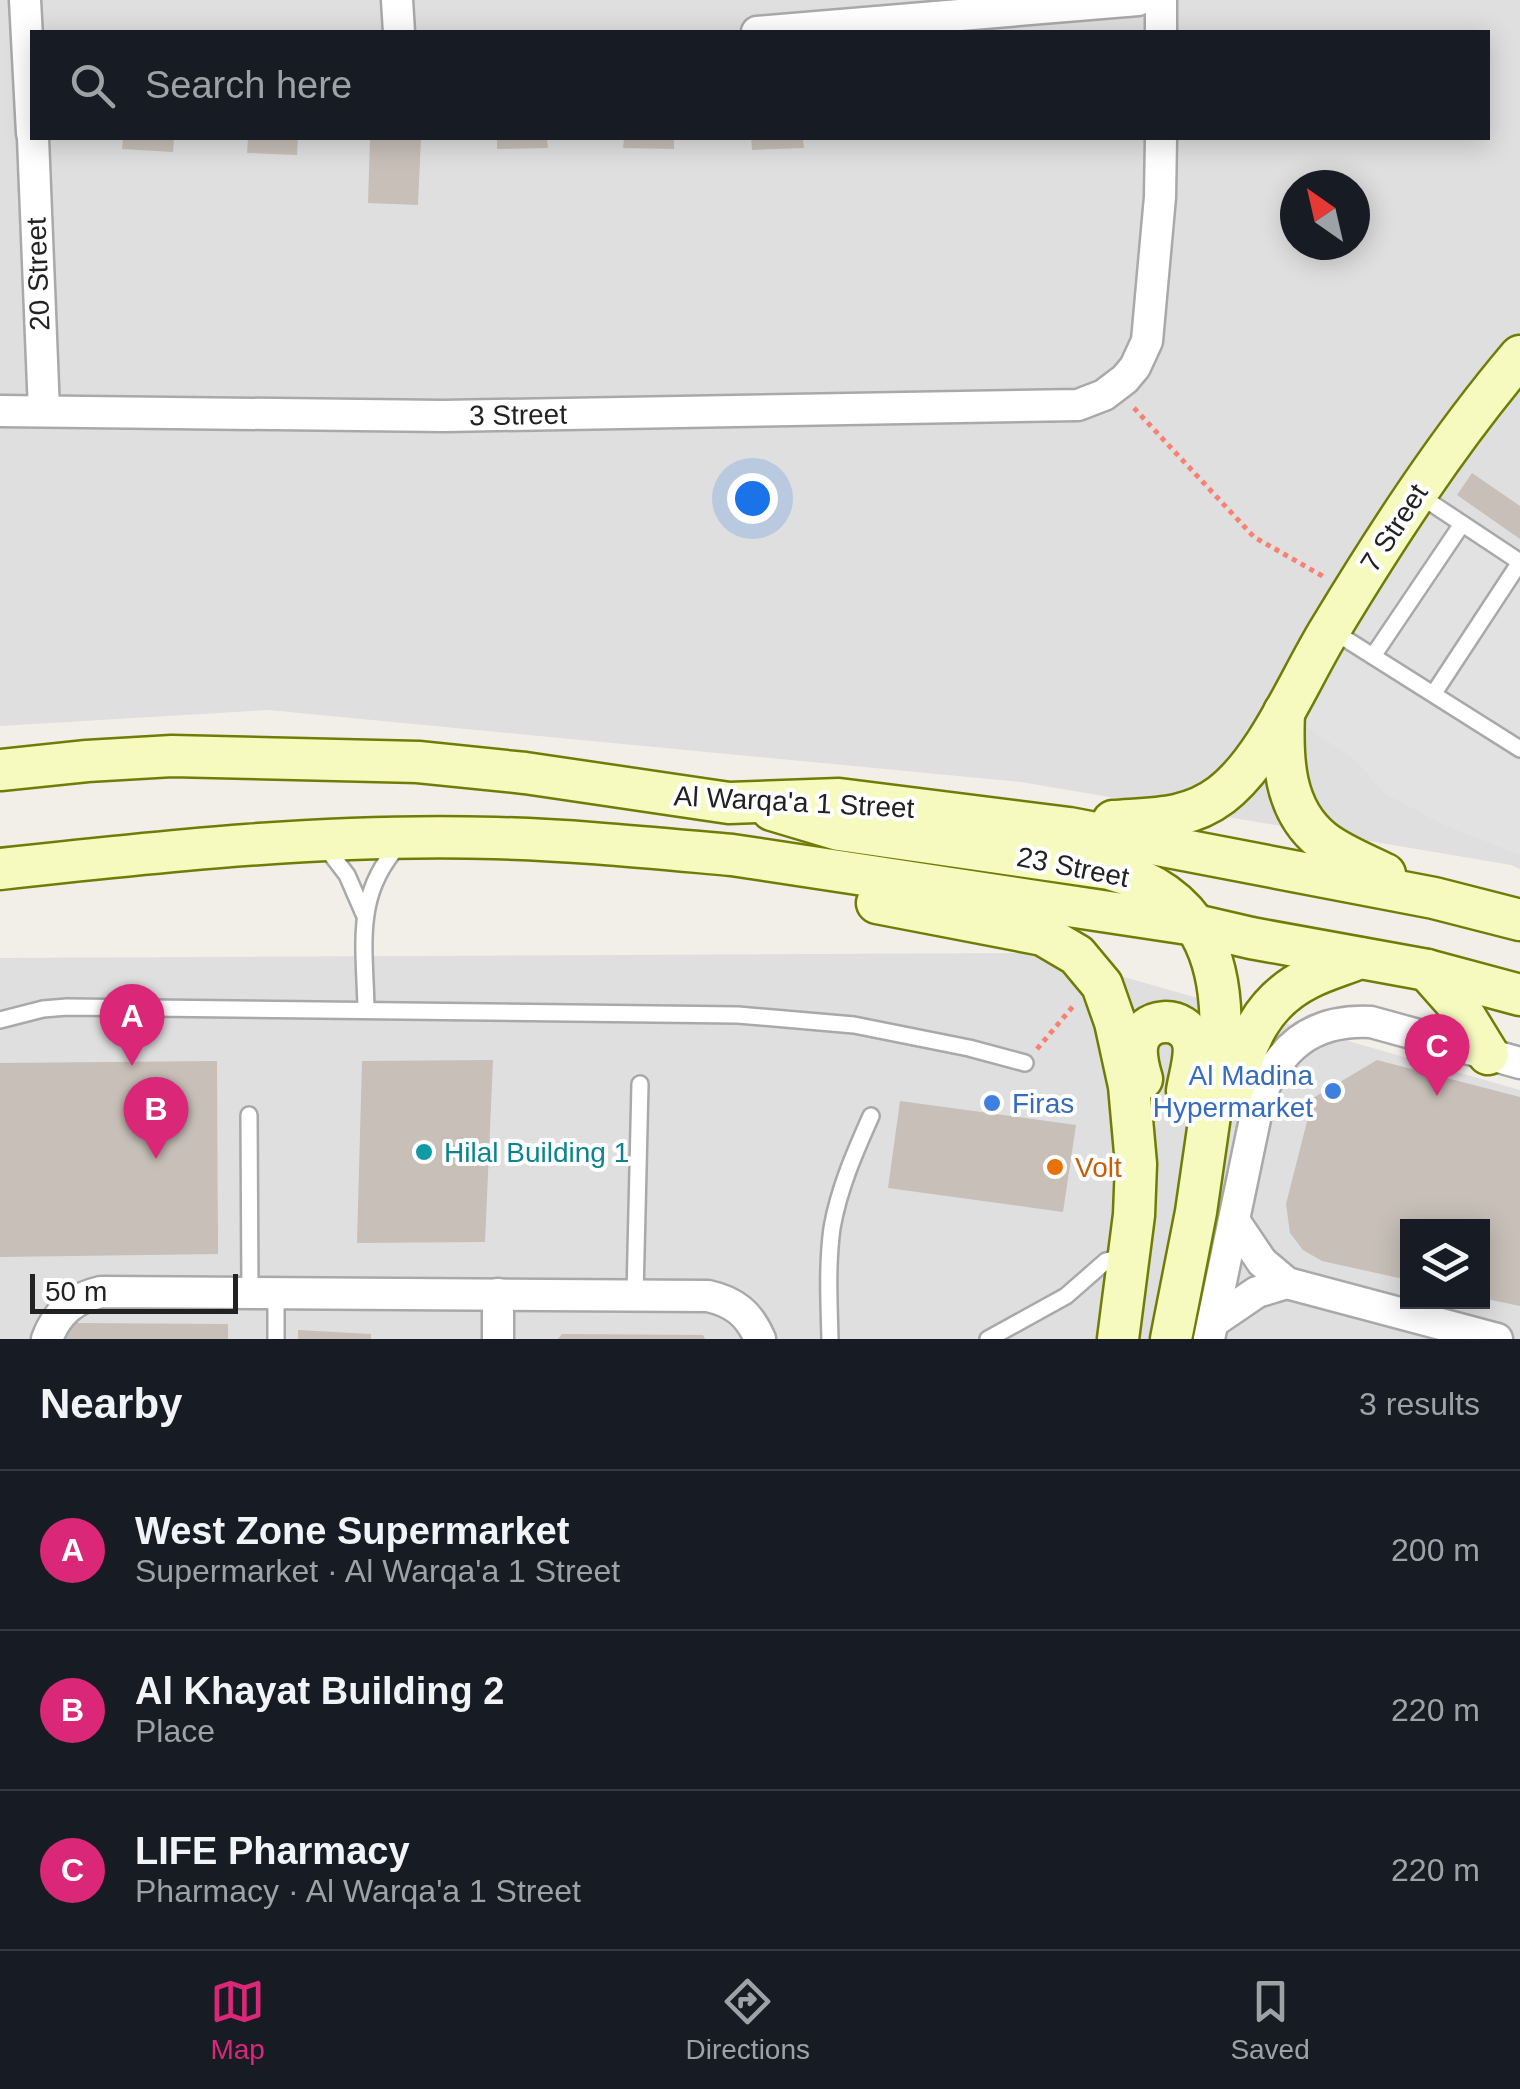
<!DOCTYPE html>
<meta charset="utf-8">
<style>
body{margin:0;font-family:Helvetica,sans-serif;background:#242831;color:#f1f3f6}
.controls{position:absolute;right:30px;bottom:30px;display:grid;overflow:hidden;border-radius:0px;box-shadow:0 5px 25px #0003}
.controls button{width:90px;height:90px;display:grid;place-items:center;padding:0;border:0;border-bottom:2px solid #363941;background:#171b24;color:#f1f3f6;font:50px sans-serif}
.compass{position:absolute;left:1280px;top:170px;width:90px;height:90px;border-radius:50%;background:#171b24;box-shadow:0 5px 25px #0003;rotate:326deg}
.scale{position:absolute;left:30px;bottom:25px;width:208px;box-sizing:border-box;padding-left:10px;border:5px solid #222;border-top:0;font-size:28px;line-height:35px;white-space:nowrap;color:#222;-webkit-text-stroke:8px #fff;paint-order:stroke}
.you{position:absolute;left:752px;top:498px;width:35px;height:35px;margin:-25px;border:8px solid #fff;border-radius:50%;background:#1a73e8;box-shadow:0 0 0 15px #1a73e833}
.badge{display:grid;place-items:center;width:65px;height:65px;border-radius:50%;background:#db2777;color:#fff;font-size:32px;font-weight:700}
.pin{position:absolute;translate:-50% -82px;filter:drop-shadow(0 2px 5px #0008)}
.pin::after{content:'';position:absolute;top:52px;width:35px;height:30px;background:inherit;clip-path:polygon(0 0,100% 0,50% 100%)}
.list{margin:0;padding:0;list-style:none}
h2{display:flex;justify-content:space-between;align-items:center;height:130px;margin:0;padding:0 40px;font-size:42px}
h2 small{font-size:32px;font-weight:400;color:#9ea1a6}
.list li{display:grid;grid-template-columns:65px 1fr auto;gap:30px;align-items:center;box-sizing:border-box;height:160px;padding:0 40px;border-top:2px solid #363941}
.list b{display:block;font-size:38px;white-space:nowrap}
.list p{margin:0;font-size:32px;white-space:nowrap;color:#9ea1a6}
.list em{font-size:32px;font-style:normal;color:#9ea1a6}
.icon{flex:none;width:55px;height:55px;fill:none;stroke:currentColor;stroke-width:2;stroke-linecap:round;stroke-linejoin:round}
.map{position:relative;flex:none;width:1520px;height:1339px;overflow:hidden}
.search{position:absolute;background:#171b24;box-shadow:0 5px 25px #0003;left:30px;right:30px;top:30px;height:110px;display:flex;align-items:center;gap:25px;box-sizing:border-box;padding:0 35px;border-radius:0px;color:#9ea1a6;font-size:38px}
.sheet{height:610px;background:#171b24}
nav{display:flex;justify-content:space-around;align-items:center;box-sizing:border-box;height:140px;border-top:2px solid #363941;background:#171b24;font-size:28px;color:#9ea1a6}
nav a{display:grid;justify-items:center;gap:5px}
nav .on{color:#db2777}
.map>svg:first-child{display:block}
.residential{fill:#e0dfdf;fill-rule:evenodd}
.parking{fill:#e2e2e2}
.building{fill:#c7bfb8}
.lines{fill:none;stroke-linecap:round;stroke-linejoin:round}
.lane-casing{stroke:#a9a9a9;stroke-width:20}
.street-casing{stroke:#a9a9a9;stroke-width:35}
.secondary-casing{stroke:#707d05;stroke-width:45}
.path{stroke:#fa8072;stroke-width:5;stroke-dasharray:5 5;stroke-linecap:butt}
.lane{stroke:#fff;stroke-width:15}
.street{stroke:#fff;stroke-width:30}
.secondary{stroke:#f7fabf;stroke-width:40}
.shop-dot{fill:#3f7fe0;stroke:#fff;stroke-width:4}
.culture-dot{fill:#0f9aa8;stroke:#fff;stroke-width:4}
.food-dot{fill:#e8710a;stroke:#fff;stroke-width:4}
.labels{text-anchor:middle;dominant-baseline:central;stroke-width:8;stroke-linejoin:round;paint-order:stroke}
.street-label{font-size:28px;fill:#222;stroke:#fff}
.shop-label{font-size:28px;fill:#366cbe;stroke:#fff;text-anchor:end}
.culture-label{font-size:28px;fill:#0d838f;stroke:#fff;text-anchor:start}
.food-label{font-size:28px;fill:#c56008;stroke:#fff;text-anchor:start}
</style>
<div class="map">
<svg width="1520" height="1339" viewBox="0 0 1520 1339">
<rect width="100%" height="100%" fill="#f2efe9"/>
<g class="residential">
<path d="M 0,0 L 1520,0 L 1520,869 L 1511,865 L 1021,782 L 268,710 L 0,726 ZM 32,32 L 1488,32 L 1488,138 L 32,138 ZM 1295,185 L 1355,185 L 1355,245 L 1295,245 Z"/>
<path d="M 1040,953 L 1520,1090 L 1520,1339 L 0,1339 L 0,958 ZM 1408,1226 L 1482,1226 L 1482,1302 L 1408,1302 Z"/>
</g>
<polygon class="parking" points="1440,497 1520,551 1520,855 1446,826 1385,794 1353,758 1304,726 1344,645"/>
<g class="building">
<polygon points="123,138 174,138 173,152 122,149"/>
<polygon points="248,138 298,138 297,155 247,153"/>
<polygon points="370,138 421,138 418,205 368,203"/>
<polygon points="497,138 547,138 548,148 497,149"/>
<polygon points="624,138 674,138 674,149 623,148"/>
<polygon points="751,138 803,138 804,148 752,150"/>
<polygon points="1472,473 1520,506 1520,539 1457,495"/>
<polygon points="493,1060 485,1242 357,1243 362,1061"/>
<polygon points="1377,1060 1520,1097 1520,1306 1482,1298 1482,1226 1408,1226 1408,1280 1322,1261 1303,1250 1290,1233 1286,1204 1313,1098"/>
<polygon points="217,1061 218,1254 0,1257 0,1063"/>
<polygon points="900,1101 1076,1125 1063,1212 888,1188"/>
<polygon points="76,1323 228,1324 228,1339 55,1339"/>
<polygon points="298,1330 371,1334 371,1339 298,1339"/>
<polygon points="562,1334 703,1335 705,1339 558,1339"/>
</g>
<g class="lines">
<defs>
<g id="lane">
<polyline points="1419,495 1520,562"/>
<polyline points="1333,631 1520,749"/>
<polyline points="1373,656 1462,524"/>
<polyline points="1434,693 1520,562"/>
<polyline points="324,845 347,875 364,914"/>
<path d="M 366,1010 C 365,946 353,895 400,844"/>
<polyline points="0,1020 43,1009 67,1007 738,1015 854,1025 969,1048 1025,1063"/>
<polyline points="249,1115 250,1293"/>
<polyline points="635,1295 640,1084"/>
<polyline points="276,1339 276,1293"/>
<path d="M 830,1339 C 829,1302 827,1265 832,1228 C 839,1188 855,1152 871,1116"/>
<polyline points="988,1339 1066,1296 1106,1261 1114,1259 1127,1261"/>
</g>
<g id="street">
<polyline points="25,0 32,133"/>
<polyline points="397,0 399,32"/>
<polyline points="757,32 1138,0"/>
<polyline points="1161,32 1161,0"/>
<polyline points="33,138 44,411"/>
<polyline points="0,411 444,416 1078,405 1104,395 1125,379 1135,367 1147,341 1160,197 1161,138"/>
<polyline points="1235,1222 1262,1262 1287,1283 1497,1339"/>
<polyline points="1213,1322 1257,1292 1287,1283"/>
<path d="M 47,1339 C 57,1312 74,1298 101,1292 L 708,1296 C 735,1302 749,1314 760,1339"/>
<polyline points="498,1339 498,1294"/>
<path d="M 1209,1339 L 1259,1100 C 1278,1047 1313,1019 1371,1022 L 1520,1063"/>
</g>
<g id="secondary">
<path d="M 1284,712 C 1282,758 1283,810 1323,841 C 1341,855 1365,864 1385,874"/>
<polyline points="0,770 87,761 172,756 418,762 525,773 729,803 839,799 1069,828 1434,898 1520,920"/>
<path d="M 772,810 L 839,830 L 1109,869 C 1200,894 1225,958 1220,1046 L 1196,1212 L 1171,1339"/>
<path d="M 1113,821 C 1152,818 1188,820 1221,795 C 1267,760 1299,680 1329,631 C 1387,535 1448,441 1520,356"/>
<path d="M 0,869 C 164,851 330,833 495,838 C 574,840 653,848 732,855 L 1195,925 L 1251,938 L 1427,970 L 1520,995"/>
<polyline points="877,903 1043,935 1077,955 1102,985 1115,1022 1129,1086 1136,1164 1134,1215 1118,1339"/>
<polyline points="1427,970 1458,1005 1488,1054"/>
<path d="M 1142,1079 C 1139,1069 1136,1057 1137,1047 C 1140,1016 1186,1013 1193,1043 C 1196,1057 1189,1077 1187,1091"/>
<path d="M 1233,1090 C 1247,1042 1260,1002 1309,978 C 1325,970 1343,965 1360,958"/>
</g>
</defs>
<use href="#lane" class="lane-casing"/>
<use href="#street" class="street-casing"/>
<use href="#secondary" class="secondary-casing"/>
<g class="path">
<polyline points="1134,408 1254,537 1326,578"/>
<polyline points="1037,1049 1075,1004"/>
</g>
<use href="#lane" class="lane"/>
<use href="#street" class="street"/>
<use href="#secondary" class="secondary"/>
</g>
<g class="shop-dot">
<circle cx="1333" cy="1091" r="10"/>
<circle cx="992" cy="1103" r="10"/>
</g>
<circle class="culture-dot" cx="424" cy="1152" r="10"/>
<circle class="food-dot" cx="1055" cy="1167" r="10"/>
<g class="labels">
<g class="street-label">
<text transform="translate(38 274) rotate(-92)">20 Street</text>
<text transform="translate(518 415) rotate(-1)">3 Street</text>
<text transform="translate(1394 528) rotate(-57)">7 Street</text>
<text transform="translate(794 802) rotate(3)">Al Warqa'a 1 Street</text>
<text transform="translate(1073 867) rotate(11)">23 Street</text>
</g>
<g class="shop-label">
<text x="1313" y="1075">Al Madina<tspan x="1313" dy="32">Hypermarket</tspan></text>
<text x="1012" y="1103" text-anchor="start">Firas</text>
</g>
<g class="culture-label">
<text x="444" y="1152">Hilal Building 1</text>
</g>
<g class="food-label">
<text x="1075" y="1167">Volt</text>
</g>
</g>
</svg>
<div class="controls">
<button><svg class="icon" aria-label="layers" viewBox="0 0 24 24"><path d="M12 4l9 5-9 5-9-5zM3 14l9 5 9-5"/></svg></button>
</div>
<svg class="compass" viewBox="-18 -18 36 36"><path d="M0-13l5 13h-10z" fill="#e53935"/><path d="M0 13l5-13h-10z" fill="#9ea1a6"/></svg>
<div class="scale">50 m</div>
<div class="you"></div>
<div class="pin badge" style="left:132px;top:1066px">A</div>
<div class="pin badge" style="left:156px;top:1159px">B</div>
<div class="pin badge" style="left:1437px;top:1096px">C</div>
<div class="search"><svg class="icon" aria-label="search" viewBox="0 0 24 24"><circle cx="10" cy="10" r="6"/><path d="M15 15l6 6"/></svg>Search here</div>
</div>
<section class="sheet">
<h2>Nearby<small>3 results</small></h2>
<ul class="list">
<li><span class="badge">A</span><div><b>West Zone Supermarket</b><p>Supermarket · Al Warqa'a 1 Street</p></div><em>200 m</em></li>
<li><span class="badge">B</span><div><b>Al Khayat Building 2</b><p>Place</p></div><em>220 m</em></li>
<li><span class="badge">C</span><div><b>LIFE Pharmacy</b><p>Pharmacy · Al Warqa'a 1 Street</p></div><em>220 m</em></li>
</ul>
</section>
<nav>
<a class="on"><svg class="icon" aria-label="map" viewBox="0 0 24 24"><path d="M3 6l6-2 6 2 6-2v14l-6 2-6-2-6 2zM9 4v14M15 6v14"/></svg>Map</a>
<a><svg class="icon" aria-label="directions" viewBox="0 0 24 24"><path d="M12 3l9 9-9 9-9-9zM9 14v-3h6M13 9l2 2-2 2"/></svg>Directions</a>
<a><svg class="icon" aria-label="saved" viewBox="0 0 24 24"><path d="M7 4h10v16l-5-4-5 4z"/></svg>Saved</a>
</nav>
